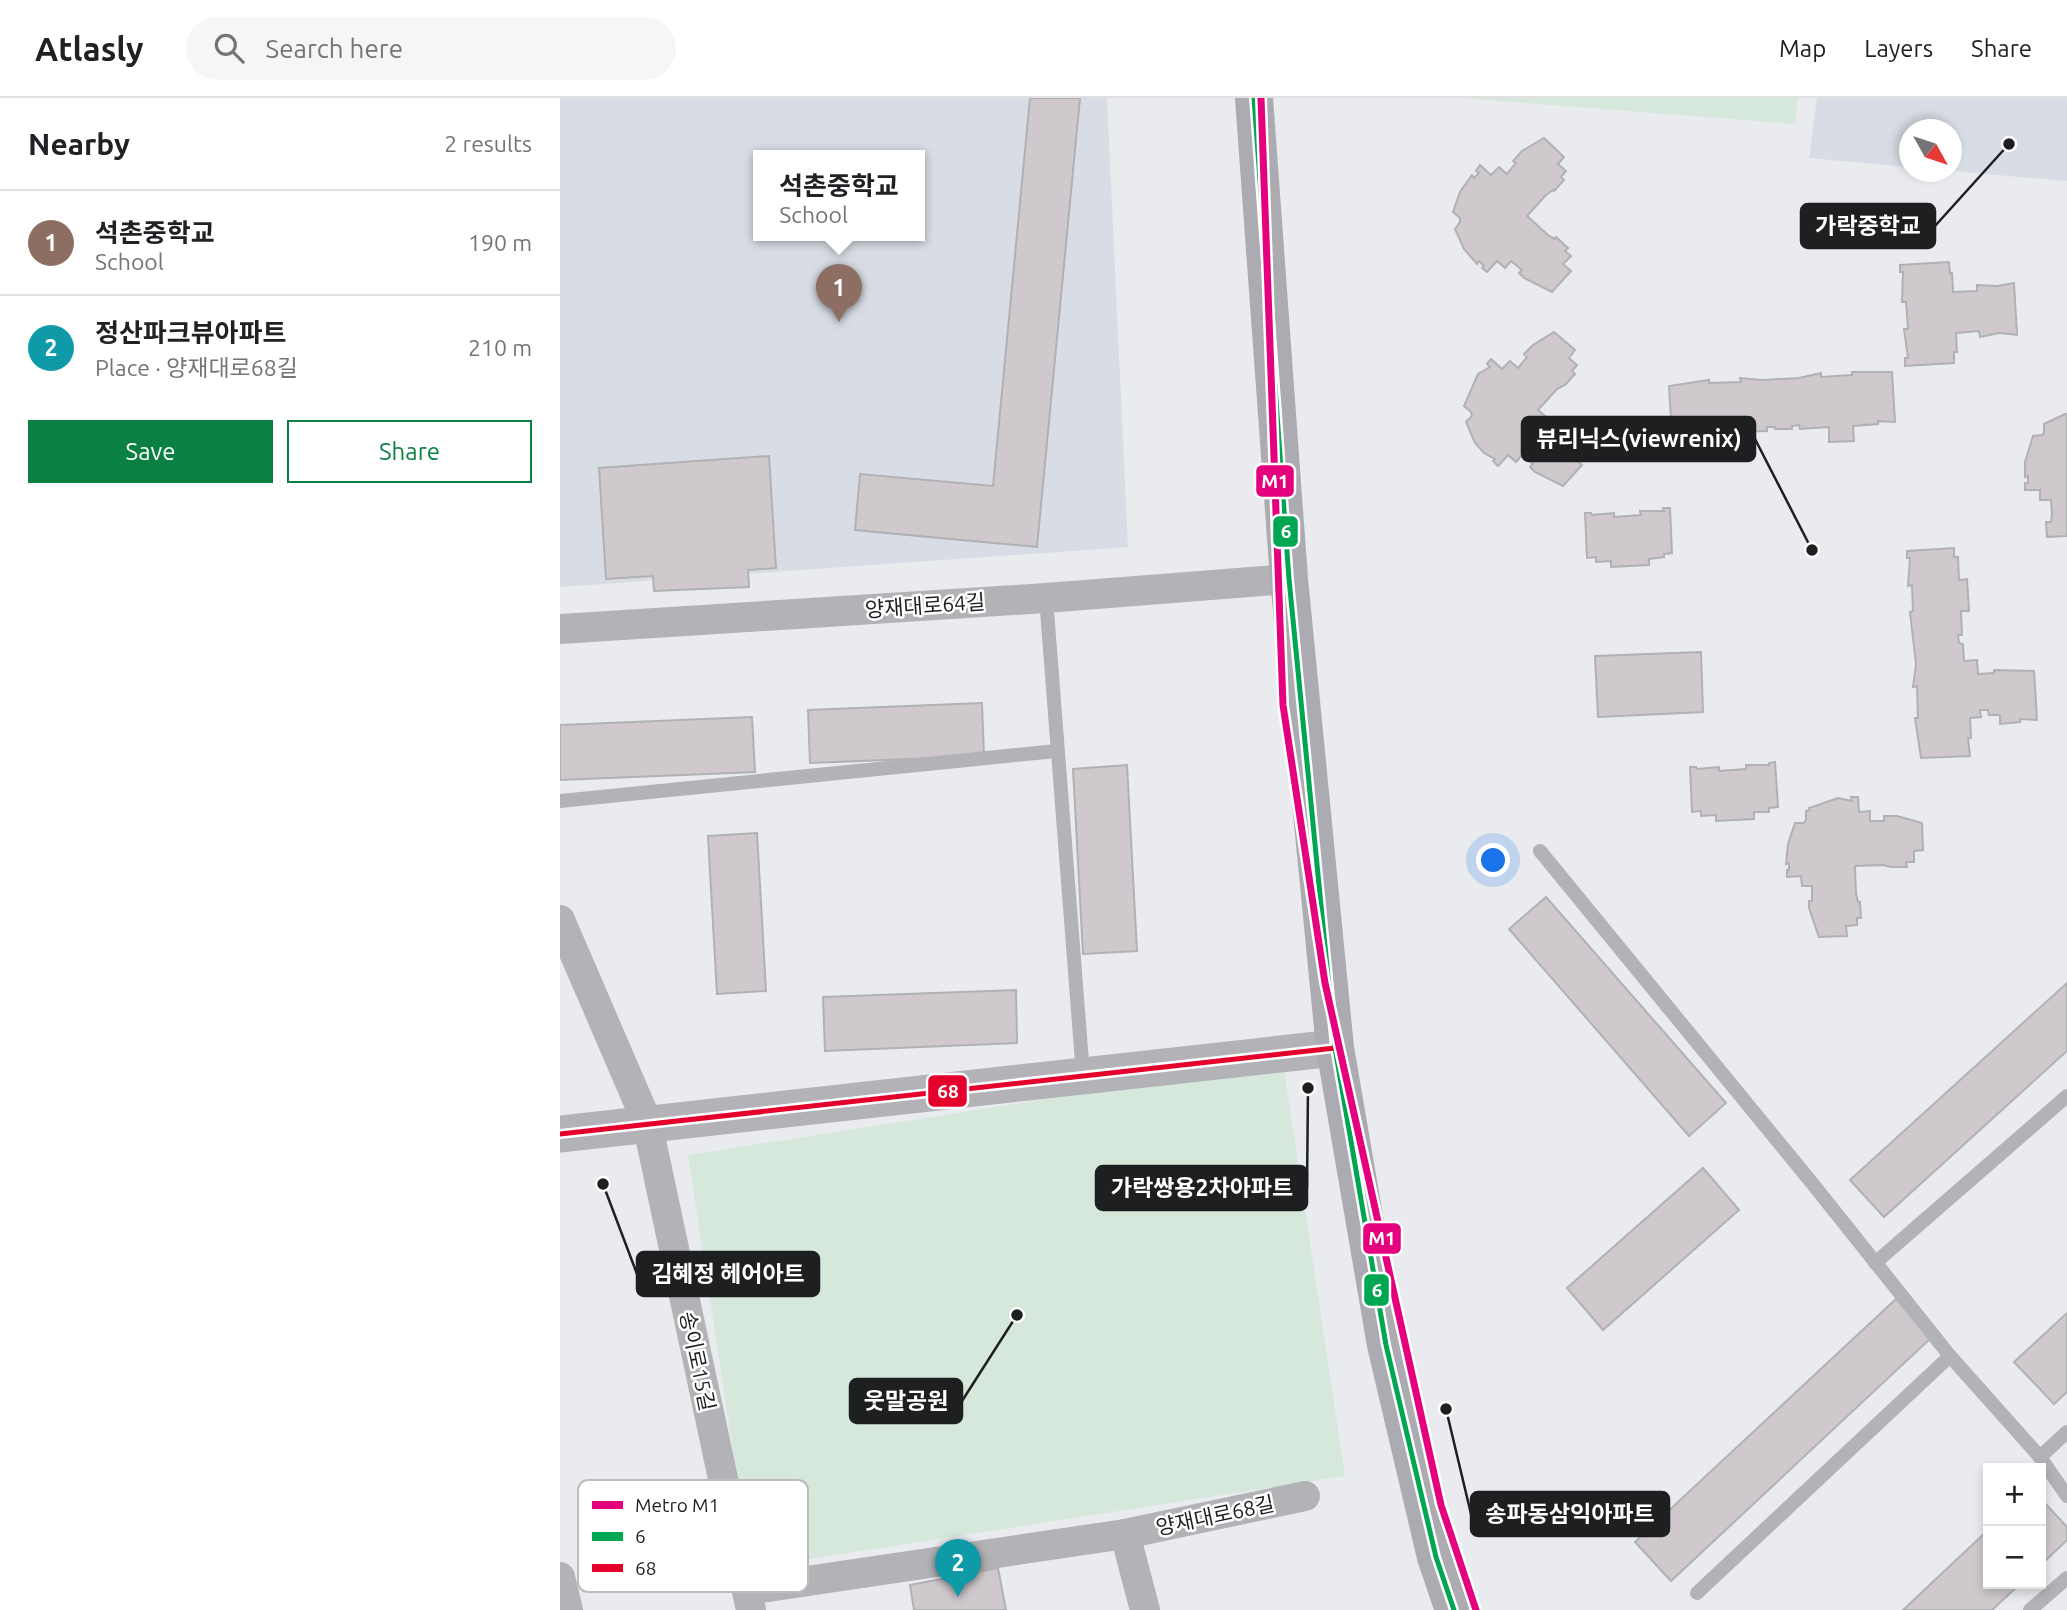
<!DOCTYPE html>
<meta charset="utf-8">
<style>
body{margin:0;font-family:Ubuntu,"Noto Sans KR",sans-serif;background:#f6f6f6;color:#202124}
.controls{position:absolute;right:21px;bottom:21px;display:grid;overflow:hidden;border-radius:0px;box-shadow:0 4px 10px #0003}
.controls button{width:63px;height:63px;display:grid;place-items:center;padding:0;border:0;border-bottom:2px solid #e0e0e0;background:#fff;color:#202124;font:35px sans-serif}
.compass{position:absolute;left:1339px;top:21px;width:63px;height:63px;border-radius:50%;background:#fff;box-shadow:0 4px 10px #0003;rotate:130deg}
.you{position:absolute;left:934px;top:763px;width:24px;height:24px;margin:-18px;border:5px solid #fff;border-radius:50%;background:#1a73e8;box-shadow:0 0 0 10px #1a73e833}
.badge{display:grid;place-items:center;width:46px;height:46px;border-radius:50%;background:#0b8043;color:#fff;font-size:23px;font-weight:700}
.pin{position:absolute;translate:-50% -58px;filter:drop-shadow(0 2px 4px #0008)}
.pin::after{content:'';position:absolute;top:37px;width:24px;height:21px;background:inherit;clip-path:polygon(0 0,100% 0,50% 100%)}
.popup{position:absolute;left:193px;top:52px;width:172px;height:91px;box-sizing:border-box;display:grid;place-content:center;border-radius:0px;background:#fff;filter:drop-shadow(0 2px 5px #0005);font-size:23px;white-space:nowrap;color:#757577}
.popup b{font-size:26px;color:#202124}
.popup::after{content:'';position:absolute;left:50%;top:100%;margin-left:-14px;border:14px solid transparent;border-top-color:#fff}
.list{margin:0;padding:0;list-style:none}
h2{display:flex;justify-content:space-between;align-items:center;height:91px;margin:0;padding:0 28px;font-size:30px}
h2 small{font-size:23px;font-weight:400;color:#757577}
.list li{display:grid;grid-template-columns:46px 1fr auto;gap:21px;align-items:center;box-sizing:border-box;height:105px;padding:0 28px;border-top:2px solid #e0e0e0}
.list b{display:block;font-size:26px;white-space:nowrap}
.list p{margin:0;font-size:23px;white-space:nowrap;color:#757577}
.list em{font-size:23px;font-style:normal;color:#757577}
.actions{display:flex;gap:14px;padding:21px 28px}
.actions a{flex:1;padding:16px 0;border:2px solid #0b8043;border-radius:0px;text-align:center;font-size:24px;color:#0b8043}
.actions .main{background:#0b8043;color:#fff}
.icon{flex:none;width:38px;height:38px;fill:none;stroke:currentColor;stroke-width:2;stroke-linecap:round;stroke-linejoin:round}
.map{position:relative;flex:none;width:1507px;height:1512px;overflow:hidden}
header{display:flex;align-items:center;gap:42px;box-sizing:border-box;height:98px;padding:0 35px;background:#fff;border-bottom:2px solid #e0e0e0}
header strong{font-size:33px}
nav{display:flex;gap:38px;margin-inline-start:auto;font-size:24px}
.search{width:490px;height:63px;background:#f6f6f6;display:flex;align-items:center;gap:18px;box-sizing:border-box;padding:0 24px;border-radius:38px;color:#757577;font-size:26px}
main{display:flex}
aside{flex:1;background:#fff}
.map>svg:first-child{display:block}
.built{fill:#d8dde5;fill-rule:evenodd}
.green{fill:#d6e8dc}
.building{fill:#cfc9ce;stroke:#b1b1b3;stroke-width:2}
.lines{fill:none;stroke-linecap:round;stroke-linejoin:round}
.service{stroke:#b3b3b7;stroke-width:14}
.minor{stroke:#b3b3b7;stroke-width:30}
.tertiary{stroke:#b3b3b7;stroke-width:37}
.primary{stroke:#acabb1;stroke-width:38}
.bus-1-casing{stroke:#fff;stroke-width:10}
.bus-2-casing{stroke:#fff;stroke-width:10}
.bus-1{stroke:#00a651;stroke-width:5}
.bus-2{stroke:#e4002b;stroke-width:5}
.metro-1-casing{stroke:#fff;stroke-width:12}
.metro-1{stroke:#e5007d;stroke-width:7}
.labels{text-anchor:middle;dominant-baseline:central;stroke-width:5;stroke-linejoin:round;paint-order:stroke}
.street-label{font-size:21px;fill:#1d1f21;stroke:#fff}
.key{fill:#fff;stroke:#bbbcbc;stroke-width:2}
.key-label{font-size:19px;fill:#1d1f21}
.leader{fill:none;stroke:#1d1f21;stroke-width:2.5}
.callout-dot{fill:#1d1f21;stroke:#fff;stroke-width:2.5}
.callout{fill:#1d1f21;stroke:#1d1f21;stroke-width:2.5}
.callout-label{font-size:23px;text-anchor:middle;font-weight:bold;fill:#fff}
.line-badge{stroke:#fff;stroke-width:2.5}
.badge-label{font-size:19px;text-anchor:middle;font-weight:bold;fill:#fff}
</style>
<header>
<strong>Atlasly</strong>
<div class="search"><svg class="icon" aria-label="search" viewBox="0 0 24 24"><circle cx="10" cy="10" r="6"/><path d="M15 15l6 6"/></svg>Search here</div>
<nav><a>Map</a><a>Layers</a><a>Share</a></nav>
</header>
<main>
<aside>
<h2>Nearby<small>2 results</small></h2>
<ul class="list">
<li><span class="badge" style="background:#8d6e63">1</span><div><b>석촌중학교</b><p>School</p></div><em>190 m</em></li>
<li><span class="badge" style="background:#0f9aa8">2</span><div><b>정산파크뷰아파트</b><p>Place · 양재대로68길</p></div><em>210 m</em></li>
</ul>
<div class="actions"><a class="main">Save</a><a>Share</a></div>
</aside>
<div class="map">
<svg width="1507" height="1512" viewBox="0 0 1507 1512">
<rect width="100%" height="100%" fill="#e9ebee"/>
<g class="built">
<path d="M 0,0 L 547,0 L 568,449 L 0,489 ZM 198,58 L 360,58 L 360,138 L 198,138 Z"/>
<polygon points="1257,0 1507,0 1507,83 1392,73 1392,32 1350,32 1349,69 1249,60"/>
</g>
<g class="green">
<polygon points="901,0 1238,0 1235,26"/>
<polygon points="723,964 785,1378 191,1470 128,1057"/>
</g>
<g class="building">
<polygon points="470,0 520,0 477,449 295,432 300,376 433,388"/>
<polygon points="984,40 1004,59 998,66 1006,73 1001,79 1004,82 994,93 993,92 986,97 967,118 988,137 995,141 996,139 1008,150 1005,153 1011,158 1003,166 1011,173 992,194 964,180 959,175 962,172 951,163 945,170 937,163 927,174 922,170 924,168 919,163 917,166 904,151 895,131 900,124 900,120 893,114 900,94 912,77 914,80 919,75 916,73 920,67 931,77 939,69 947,76 956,65 953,63 962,53"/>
<polygon points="1389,164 1390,175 1392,175 1393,194 1417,193 1417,187 1437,188 1454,185 1457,237 1439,235 1420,239 1419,233 1396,235 1397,254 1394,254 1394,265 1345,268 1345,260 1348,260 1344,231 1348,231 1347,217 1346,204 1342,204 1343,174 1340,174 1340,167"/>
<polygon points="994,234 1015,252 1009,260 1017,267 1012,273 1015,276 1005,287 997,291 978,312 999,330 1006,335 1008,333 1019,344 1017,347 1022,352 1014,360 1022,367 1003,388 975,374 970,369 973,366 962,357 956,364 948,357 938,368 933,363 935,361 924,355 915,345 906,324 912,318 911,314 904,308 918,276 930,269 927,266 931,261 942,271 950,263 958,270 967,259 964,256 973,247"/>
<polygon points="1292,274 1332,274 1335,324 1318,323 1318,326 1293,328 1294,343 1269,344 1269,329 1240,331 1239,327 1232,328 1232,331 1215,331 1215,329 1207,329 1207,333 1178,334 1179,350 1155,351 1154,336 1129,337 1129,334 1112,338 1109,288 1149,282 1149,285 1181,284 1180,280 1202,282 1239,280 1261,275 1261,279 1292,277"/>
<polygon points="1505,316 1507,316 1507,438 1487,439 1486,424 1491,424 1492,417 1491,402 1480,402 1480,392 1465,392 1465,385 1468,385 1468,378 1465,379 1465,364 1473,338 1482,337 1484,335 1484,326"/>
<polygon points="209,358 216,470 188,472 189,489 94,493 93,478 46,481 39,370"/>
<polygon points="1103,410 1110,410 1112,455 1104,456 1104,459 1089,461 1089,467 1051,469 1051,463 1036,464 1036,459 1027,460 1025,415 1031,415 1032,417 1054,415 1054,419 1081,417 1080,413 1104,413"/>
<polygon points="1394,450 1394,459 1398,459 1399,482 1407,481 1409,513 1401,513 1402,537 1398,537 1399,545 1403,546 1404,563 1417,562 1418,576 1434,575 1434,572 1474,573 1477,622 1460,621 1460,624 1440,626 1440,617 1429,617 1428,612 1420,612 1421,619 1410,620 1411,640 1408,640 1410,658 1361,660 1355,620 1358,620 1357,588 1353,589 1356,566 1350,514 1353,513 1352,487 1348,488 1350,460 1347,460 1347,453"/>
<polygon points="1141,554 1143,614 1038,619 1035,558"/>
<polygon points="422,605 424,658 250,665 248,612"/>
<polygon points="192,619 195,674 0,682 0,627"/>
<polygon points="1215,664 1218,709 1209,710 1209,714 1194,714 1194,721 1156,723 1156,717 1141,718 1141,713 1132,714 1130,669 1136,669 1137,671 1159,669 1159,673 1186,671 1186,667 1209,667 1209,665"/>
<polygon points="567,667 577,853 523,856 513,671"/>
<polygon points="1291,699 1298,699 1299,714 1310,713 1310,723 1324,723 1324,718 1337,718 1362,725 1363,752 1354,753 1354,764 1346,764 1347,769 1331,769 1323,767 1295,768 1296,796 1298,804 1300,804 1301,820 1297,820 1297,827 1286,828 1287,838 1259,839 1249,810 1249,803 1252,803 1252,788 1242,788 1241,778 1227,779 1227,772 1229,772 1229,765 1226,766 1228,746 1235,725 1244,725 1246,722 1246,713 1250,712 1249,710 1278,700 1292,703"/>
<polygon points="197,735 206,893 157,896 148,738"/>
<polygon points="986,799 1166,1005 1129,1038 949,831"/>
<polygon points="1507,885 1507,953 1324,1119 1290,1082"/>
<polygon points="456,892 457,945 265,953 263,899"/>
<polygon points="1143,1070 1179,1112 1043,1232 1007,1190"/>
<polygon points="1336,1201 1371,1240 1111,1483 1075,1444"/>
<polygon points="1507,1215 1507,1294 1494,1306 1454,1264"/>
<polygon points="1481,1401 1507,1429 1507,1442 1481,1467"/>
<polygon points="1428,1432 1428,1486 1460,1486 1432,1512 1343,1512"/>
<polygon points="438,1470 446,1512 354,1512 350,1487"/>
</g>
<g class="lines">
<g class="service">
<polyline points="486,500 523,977"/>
<polyline points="0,703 496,653"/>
<polyline points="980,753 1252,1085 1390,1258 1480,1359 1507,1398"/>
<polyline points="1315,1165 1507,998"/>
<polyline points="1480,1359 1507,1334"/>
<polyline points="1137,1495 1390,1258"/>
<polyline points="1470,1512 1507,1480"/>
</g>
<g class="minor">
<polyline points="0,531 486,500 729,481"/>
<polyline points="0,822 87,1024 191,1512"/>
<polyline points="565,1436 745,1398"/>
<polyline points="0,1479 8,1512"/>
<polyline points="187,1492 565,1436 585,1512"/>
</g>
<polyline class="tertiary" points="0,1036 775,950"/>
<polyline class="primary" points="694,0 729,481 775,950 826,1247 876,1459 894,1512"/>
<defs>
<polyline id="bus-1" points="694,0 729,481 775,950 826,1247 876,1459 894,1512"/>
<polyline id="bus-2" points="0,1036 775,950"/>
</defs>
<use href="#bus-1" class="bus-1-casing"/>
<use href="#bus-2" class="bus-2-casing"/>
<use href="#bus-1" class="bus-1"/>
<use href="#bus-2" class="bus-2"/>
<defs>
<polyline id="metro-1" points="701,0 723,607 765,885 881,1407 916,1512"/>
</defs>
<use href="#metro-1" class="metro-1-casing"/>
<use href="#metro-1" class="metro-1"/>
</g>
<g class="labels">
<g class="street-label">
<text transform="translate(365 507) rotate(-4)">양재대로64길</text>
<text transform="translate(138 1263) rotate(78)">송이로15길</text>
<text transform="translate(655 1417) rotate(-12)">양재대로68길</text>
</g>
</g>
<rect x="18" y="1382" width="230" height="112" rx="10" class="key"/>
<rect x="32" y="1403" width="31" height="8" fill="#e5007d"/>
<rect x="32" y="1434" width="31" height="9" fill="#00a651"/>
<rect x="32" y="1466" width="31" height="8" fill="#e4002b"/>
<g class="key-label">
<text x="75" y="1414">Metro M1</text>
<text x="75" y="1445">6</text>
<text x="75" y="1477">68</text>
</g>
<path class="leader" d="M1449 46L1375 128M1252 452L1195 341M748 990L747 1090M43 1086L77 1176M457 1217L402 1303M886 1311L911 1416"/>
<g class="callout-dot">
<circle cx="1449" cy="46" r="7"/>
<circle cx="1252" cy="452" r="7"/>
<circle cx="748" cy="990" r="7"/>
<circle cx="43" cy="1086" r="7"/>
<circle cx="457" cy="1217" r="7"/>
<circle cx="886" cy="1311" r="7"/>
</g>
<g class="callout">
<rect x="1241" y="106" width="134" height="44" rx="7"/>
<rect x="962" y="319" width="233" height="44" rx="7"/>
<rect x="536" y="1068" width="211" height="44" rx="7"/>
<rect x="77" y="1154" width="182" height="44" rx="7"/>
<rect x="290" y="1281" width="112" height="44" rx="7"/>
<rect x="911" y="1394" width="198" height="44" rx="7"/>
</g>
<g class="callout-label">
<text x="1308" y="136">가락중학교</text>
<text x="1079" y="349">뷰리닉스(viewrenix)</text>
<text x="642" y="1098">가락쌍용2차아파트</text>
<text x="168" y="1184">김혜정 헤어아트</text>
<text x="346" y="1311">웃말공원</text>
<text x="1010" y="1424">송파동삼익아파트</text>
</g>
<g class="line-badge">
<rect x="695" y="366" width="40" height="34" rx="7" fill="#e5007d"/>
<rect x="712" y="417" width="27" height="33" rx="7" fill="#00a651"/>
<rect x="367" y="976" width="41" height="34" rx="7" fill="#e4002b"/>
<rect x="802" y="1124" width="40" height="33" rx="7" fill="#e5007d"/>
<rect x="803" y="1175" width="27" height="34" rx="7" fill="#00a651"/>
</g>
<g class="badge-label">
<text x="715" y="390">M1</text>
<text x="726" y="440">6</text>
<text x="388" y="1000">68</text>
<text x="822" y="1147">M1</text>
<text x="817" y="1199">6</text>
</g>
</svg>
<div class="controls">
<button>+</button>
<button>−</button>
</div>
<svg class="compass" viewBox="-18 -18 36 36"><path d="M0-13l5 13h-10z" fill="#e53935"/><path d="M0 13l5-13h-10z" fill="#757577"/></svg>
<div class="you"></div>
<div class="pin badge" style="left:279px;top:224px;background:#8d6e63">1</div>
<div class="popup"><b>석촌중학교</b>School</div>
<div class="pin badge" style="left:398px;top:1499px;background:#0f9aa8">2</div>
</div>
</main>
